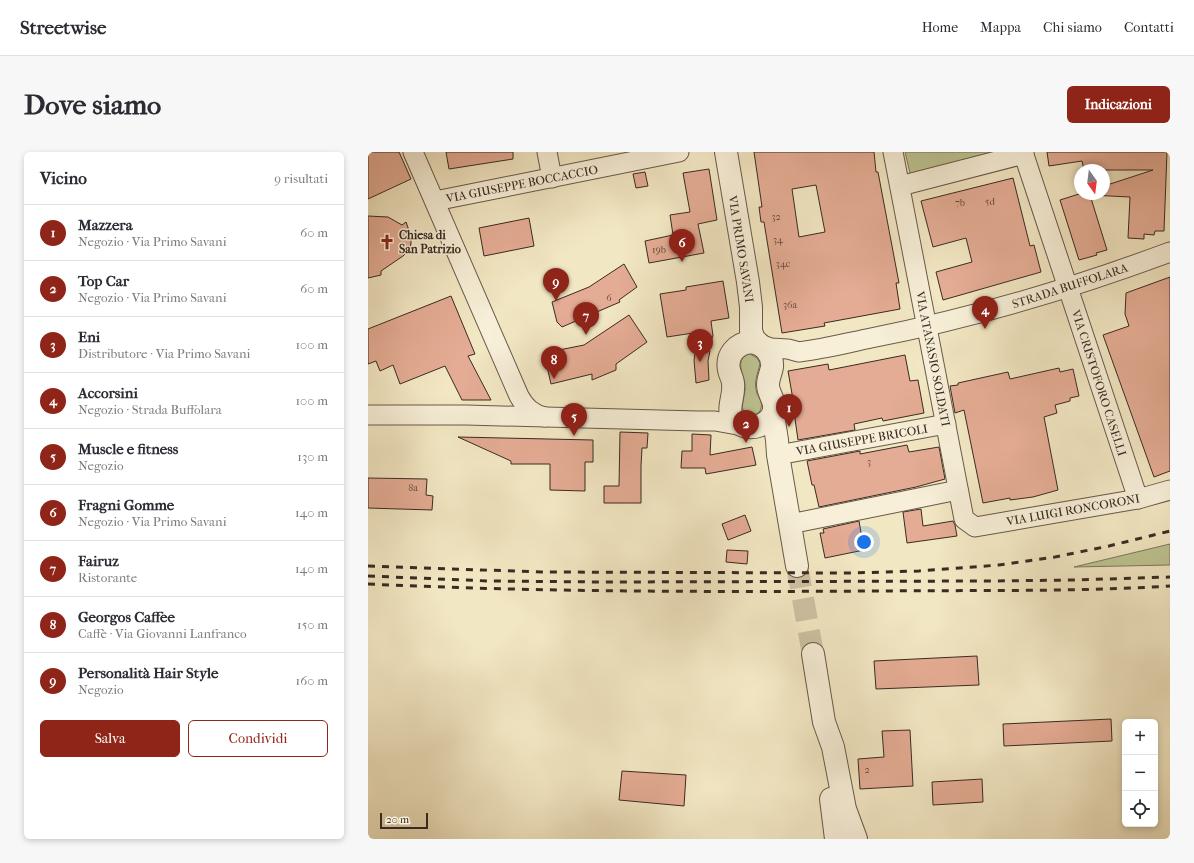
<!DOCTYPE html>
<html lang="it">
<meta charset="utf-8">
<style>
body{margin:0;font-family:"IM FELL French Canon",serif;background:#f7f7f7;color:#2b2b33}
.controls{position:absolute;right:12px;bottom:12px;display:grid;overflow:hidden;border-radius:6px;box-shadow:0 2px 6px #0003}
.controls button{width:36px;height:36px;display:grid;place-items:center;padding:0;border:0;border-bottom:1px solid #e1e1e2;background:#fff;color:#2b2b33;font:20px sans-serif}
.compass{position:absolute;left:706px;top:12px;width:36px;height:36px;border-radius:50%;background:#fff;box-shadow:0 2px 6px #0003;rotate:166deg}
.scale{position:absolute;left:12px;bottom:10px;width:48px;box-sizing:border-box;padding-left:4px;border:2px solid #3a2a22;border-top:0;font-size:11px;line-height:14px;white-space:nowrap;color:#3a2a22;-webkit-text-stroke:3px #f7efd8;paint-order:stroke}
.you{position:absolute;left:496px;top:390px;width:14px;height:14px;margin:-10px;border:3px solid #fff;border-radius:50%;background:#1a73e8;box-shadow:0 0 0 6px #1a73e833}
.badge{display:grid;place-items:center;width:26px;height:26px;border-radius:50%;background:#8f2418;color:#fff;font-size:13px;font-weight:700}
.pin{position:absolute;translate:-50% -33px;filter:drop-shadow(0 1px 2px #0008)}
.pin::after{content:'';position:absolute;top:21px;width:14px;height:12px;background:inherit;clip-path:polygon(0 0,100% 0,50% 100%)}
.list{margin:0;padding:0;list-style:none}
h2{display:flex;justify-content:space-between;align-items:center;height:52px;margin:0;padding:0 16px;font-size:17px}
h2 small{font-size:13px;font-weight:400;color:#7c7c81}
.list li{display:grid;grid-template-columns:26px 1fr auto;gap:12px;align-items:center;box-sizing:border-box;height:56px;padding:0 16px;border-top:1px solid #e1e1e2}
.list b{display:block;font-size:15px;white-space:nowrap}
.list p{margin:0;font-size:13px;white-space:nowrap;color:#7c7c81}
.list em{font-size:13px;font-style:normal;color:#7c7c81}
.actions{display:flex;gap:8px;padding:12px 16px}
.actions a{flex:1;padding:9px 0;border:1px solid #8f2418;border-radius:6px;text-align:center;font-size:14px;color:#8f2418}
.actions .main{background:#8f2418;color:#fff}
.icon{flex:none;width:22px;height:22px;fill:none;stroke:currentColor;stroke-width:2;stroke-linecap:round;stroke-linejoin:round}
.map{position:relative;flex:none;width:802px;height:687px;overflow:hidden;border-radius:6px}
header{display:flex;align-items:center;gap:24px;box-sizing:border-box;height:56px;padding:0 20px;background:#fff;border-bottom:1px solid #e1e1e2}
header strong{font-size:19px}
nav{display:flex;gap:22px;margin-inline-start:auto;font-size:14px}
.intro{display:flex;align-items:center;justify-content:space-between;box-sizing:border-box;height:96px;padding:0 24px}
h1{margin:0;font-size:28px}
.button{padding:10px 18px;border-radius:6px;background:#8f2418;color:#fff;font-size:14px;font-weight:700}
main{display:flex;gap:24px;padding:0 24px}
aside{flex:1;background:#fff;border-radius:6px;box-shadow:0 2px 6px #0003}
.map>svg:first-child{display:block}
.green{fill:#bdc492;stroke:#7c775a}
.building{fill:#e4ac94;stroke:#3a2a22;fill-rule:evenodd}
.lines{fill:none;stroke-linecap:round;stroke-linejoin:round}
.tertiary-tunnel{stroke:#cdc1a3;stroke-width:22;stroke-dasharray:22 11;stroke-linecap:butt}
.minor-casing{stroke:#68594a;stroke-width:21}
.tertiary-casing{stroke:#68594a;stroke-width:24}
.minor{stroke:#f7efd8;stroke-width:19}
.tertiary{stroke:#f7efd8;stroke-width:22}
.rail{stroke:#3a2a22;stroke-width:3;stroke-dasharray:7 7;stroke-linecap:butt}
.labels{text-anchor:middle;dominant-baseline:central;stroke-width:3;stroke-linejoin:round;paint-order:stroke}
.number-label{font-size:10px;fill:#644a3e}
.street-label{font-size:12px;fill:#3a2a22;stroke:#f7efd8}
.poi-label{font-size:12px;font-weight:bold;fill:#3a2a22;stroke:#f7efd8;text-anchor:start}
</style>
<header>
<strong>Streetwise</strong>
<nav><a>Home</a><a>Mappa</a><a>Chi siamo</a><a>Contatti</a></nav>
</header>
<div class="intro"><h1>Dove siamo</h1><a class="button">Indicazioni</a></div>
<main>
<aside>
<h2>Vicino<small>9 risultati</small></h2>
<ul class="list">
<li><span class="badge">1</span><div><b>Mazzera</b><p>Negozio · Via Primo Savani</p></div><em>60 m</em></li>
<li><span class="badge">2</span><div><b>Top Car</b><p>Negozio · Via Primo Savani</p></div><em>60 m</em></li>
<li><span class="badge">3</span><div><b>Eni</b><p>Distributore · Via Primo Savani</p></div><em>100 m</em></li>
<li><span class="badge">4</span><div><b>Accorsini</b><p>Negozio · Strada Buffolara</p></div><em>100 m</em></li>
<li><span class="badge">5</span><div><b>Muscle e fitness</b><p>Negozio</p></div><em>130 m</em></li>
<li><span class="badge">6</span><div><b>Fragni Gomme</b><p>Negozio · Via Primo Savani</p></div><em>140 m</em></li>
<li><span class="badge">7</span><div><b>Fairuz</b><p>Ristorante</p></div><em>140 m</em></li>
<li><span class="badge">8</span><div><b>Georgos Caffee</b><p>Caffè · Via Giovanni Lanfranco</p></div><em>150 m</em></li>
<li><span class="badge">9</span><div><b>Personalità Hair Style</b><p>Negozio</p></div><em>160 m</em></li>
</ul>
<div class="actions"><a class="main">Salva</a><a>Condividi</a></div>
</aside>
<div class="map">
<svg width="802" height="687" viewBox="0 0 802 687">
<rect width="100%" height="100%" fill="#f2e7c3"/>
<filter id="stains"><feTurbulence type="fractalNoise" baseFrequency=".005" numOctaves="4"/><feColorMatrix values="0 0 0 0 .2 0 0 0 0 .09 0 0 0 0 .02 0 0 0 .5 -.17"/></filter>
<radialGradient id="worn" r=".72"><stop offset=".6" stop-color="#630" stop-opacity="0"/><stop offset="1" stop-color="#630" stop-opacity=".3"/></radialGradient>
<g class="green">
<polygon points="537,0 631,0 544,23 542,21"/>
<path d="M 382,202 L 389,206 L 392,211 C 390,223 385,228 389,242 C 391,246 395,251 393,256 C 391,265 378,267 375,258 C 373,252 378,241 377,234 C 377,226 371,216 373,210 C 374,205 378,203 382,202 Z"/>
<polygon points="802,392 802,413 706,415"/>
</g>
<g class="building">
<polygon points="0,0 31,0 43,27 0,47"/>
<polygon points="78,0 145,0 145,7 81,17"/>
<path d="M 386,0 L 506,0 L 508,20 L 510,20 L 531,131 L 528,131 L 532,157 L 456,171 L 457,174 L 414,181 L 396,70 L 393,70 L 391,55 L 394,55 ZM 448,33 L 457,80 L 431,85 L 424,37 Z"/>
<polygon points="679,0 799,0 796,79 787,79 786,83 776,82 776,87 760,86 762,45 722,43 739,98 728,101 729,103 711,108 692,48 711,42 736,42 736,34 785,18 716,18 714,9 681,14"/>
<polygon points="341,17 349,68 330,72 336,101 281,111 277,89 305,83 302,63 322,60 315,21"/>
<polygon points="277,20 280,34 268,36 265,22"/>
<polygon points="645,26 662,94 666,93 673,120 575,148 568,120 604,110 598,86 565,95 553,49"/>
<polygon points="0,64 20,65 34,73 38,70 43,84 43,91 42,97 35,104 13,119 13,123 0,126"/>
<polygon points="161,66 166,94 116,104 111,76"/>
<polygon points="256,112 269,135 251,148 252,150 194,175 189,170 184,150 221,135"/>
<polygon points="802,125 802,319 786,325 735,183 761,174 757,162 758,141"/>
<polygon points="355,129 361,166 343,169 345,184 339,197 342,199 340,209 341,228 328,231 326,208 328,196 325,181 299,185 292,142 318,138 318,135"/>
<polygon points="83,144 107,202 100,204 123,248 94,248 77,214 32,232 25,213 12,219 8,209 0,212 0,177"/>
<polygon points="261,163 279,190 248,212 248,218 224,228 224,222 183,232 176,201 216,193"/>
<polygon points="537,203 542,229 550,228 556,261 515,269 514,266 486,272 487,278 430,288 426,260 427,259 420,219 460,212 461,218"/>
<polygon points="691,216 692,220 705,217 711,244 702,246 702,249 687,253 689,261 676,265 690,338 665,345 642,348 642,346 615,351 596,258 587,261 582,234 590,233 590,231 640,220 642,227"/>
<polygon points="252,280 280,281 279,296 274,296 273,314 273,351 236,351 236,334 251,334"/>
<polygon points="324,282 343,283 342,303 384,295 388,313 338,322 337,316 313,316 314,299 324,299"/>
<polygon points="90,285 225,288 225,310 217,310 217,339 182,338 182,312 143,312 143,309"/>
<polygon points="539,293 541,300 571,295 577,327 548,335 451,355 446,333 444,333 439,309 492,299 492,302"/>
<polygon points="0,326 59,327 58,343 65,344 64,358 0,356"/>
<polygon points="553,357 555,374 585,369 587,373 589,384 539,391 535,360"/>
<polygon points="377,363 383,379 360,388 354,372"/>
<polygon points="491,369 496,398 457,406 452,381 456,381 455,377"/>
<polygon points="359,398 380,399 379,412 358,410"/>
<polygon points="609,504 611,533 508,537 506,509"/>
<polygon points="743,567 744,589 636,594 635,572"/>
<polygon points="542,578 545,634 492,637 490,607 516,605 514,579"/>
<polygon points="254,619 318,623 316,654 251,648"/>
<polygon points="614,627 615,650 565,653 564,630"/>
</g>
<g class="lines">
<polyline class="tertiary-tunnel" points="429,414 445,502"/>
<defs>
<g id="minor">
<path d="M 45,0 L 151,244 C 157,255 164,262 177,265"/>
<polyline points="179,0 184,26"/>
<polyline points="525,0 596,367 607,375 770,347 802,338"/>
<polyline points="655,0 770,347"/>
<polyline points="532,34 656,2"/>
<polyline points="67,49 311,0"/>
<path d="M 391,192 L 403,196 L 420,197 L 431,200 C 455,197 479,191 503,186 C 605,166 705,136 802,100"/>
<polyline points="0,263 98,263 330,269 347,269 375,274"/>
<polyline points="410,303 578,272"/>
<polyline points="422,372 590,338"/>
</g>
<g id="tertiary">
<polyline points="358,0 380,130 383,155 383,179 386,187 391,192"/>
<path d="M 382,190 C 395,191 405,202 404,215 C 403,221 400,226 400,233 C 400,240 405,246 406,253 C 408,267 392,277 379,275 C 375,274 371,272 368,270 C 356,260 367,245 365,232 C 365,227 362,223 361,218 C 358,203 368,192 382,190 Z"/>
<polyline points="406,257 406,269 409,288 410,303 429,414"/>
<polyline points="445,502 456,570 465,595 477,657 488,687"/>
<polyline points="463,647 468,687"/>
</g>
</defs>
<use href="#minor" class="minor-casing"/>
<use href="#tertiary" class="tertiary-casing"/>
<use href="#minor" class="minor"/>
<use href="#tertiary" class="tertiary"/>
<g class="rail">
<polyline points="0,414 173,420 484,421 551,419 631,413 687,405 741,394 802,379"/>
<polyline points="0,424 121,429 234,430 621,429 707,428 802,425"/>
<path d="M 0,432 C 170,440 341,440 512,439 C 608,438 705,440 802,434"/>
</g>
</g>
<defs>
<symbol id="church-bare" viewBox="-9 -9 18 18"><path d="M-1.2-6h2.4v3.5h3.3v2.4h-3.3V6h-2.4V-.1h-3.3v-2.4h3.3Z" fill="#8f2418" stroke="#f7efd8" stroke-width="2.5" paint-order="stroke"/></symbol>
</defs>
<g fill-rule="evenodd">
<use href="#church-bare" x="8" y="79" width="22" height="22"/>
</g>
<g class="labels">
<g class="number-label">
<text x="622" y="50">5d</text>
<text x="592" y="51">7b</text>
<text x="408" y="65">32</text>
<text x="410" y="88">34</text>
<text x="291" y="98">19b</text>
<text x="415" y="112">34c</text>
<text x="241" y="146">6</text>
<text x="422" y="153">36a</text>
<text x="501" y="310">3</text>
<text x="45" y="336">8a</text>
<text x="499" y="618">2</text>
</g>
<g class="street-label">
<text transform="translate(154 32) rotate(-11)">VIA GIUSEPPE BOCCACCIO</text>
<text transform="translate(373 97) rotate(81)">VIA PRIMO SAVANI</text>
<text transform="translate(702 134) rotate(-18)">STRADA BUFFOLARA</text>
<text transform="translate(565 207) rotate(79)">VIA ATANASIO SOLDATI</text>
<text transform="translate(731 231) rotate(72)">VIA CRISTOFORO CASELLI</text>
<text transform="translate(494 288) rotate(-10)">VIA GIUSEPPE BRICOLI</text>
<text transform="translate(705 358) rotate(-10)">VIA LUIGI RONCORONI</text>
</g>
<g class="poi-label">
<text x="31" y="83">Chiesa di<tspan x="31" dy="14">San Patrizio</tspan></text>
</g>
</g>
<rect width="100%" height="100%" filter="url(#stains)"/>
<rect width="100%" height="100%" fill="url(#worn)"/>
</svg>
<div class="controls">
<button>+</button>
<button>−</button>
<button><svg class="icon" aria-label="locate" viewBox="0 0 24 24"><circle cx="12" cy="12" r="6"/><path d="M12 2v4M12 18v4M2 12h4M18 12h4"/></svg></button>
</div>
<svg class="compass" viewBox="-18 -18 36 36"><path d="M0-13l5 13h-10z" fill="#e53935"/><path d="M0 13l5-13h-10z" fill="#7c7c81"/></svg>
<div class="scale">20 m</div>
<div class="you"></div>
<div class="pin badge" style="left:421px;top:275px">1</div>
<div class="pin badge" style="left:378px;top:291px">2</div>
<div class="pin badge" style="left:332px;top:210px">3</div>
<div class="pin badge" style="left:617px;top:177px">4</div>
<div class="pin badge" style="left:206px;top:284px">5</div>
<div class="pin badge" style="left:314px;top:110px">6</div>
<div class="pin badge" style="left:218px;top:183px">7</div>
<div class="pin badge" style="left:186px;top:227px">8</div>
<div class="pin badge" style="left:188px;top:149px">9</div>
</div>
</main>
